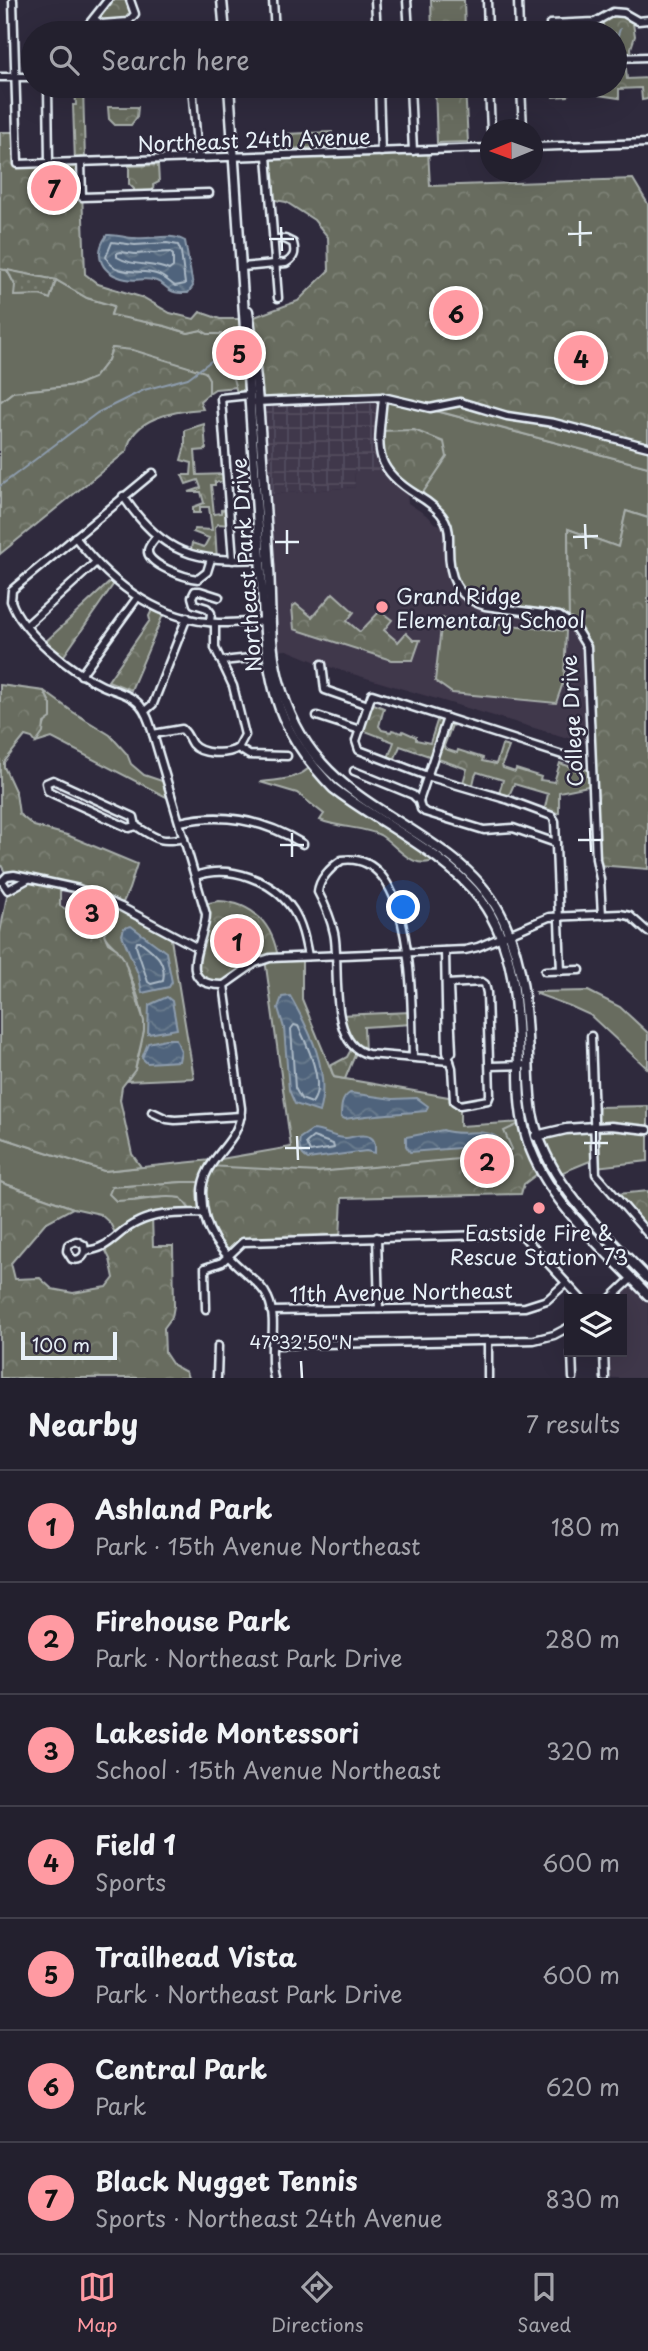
<!DOCTYPE html>
<meta charset="utf-8">
<style>
body{margin:0;font-family:"Playpen Sans",sans-serif;background:#2b2836;color:#f1f3f6}
.controls{position:absolute;right:21px;bottom:21px;display:grid;overflow:hidden;border-radius:0px;box-shadow:0 7px 28px #0002}
.controls button{width:63px;height:63px;display:grid;place-items:center;padding:0;border:0;border-bottom:2px solid #403e4a;background:#23202e;color:#f1f3f6;font:35px sans-serif}
.compass{position:absolute;left:480px;top:119px;width:63px;height:63px;border-radius:50%;background:#23202e;box-shadow:0 7px 28px #0002;rotate:269deg}
.scale{position:absolute;left:21px;bottom:18px;width:96px;box-sizing:border-box;padding-left:7px;border:4px solid #e8f1f8;border-top:0;font-size:19px;line-height:24px;white-space:nowrap;color:#e8f1f8;-webkit-text-stroke:5px #2f2a3d;paint-order:stroke}
.you{position:absolute;left:404px;top:908px;width:24px;height:24px;margin:-18px;border:5px solid #fff;border-radius:50%;background:#1a73e8;box-shadow:0 0 0 10px #1a73e833}
.badge{display:grid;place-items:center;width:46px;height:46px;border-radius:50%;background:#ff9aa2;color:#111;font-size:23px;font-weight:700}
.pin{position:absolute;translate:-50% -50%;border:4px solid #fff;box-shadow:0 2px 7px #0006}
.list{margin:0;padding:0;list-style:none}
h2{display:flex;justify-content:space-between;align-items:center;height:91px;margin:0;padding:0 28px;font-size:30px}
h2 small{font-size:23px;font-weight:400;color:#a3a3aa}
.list li{display:grid;grid-template-columns:46px 1fr auto;gap:21px;align-items:center;box-sizing:border-box;height:112px;padding:0 28px;border-top:2px solid #403e4a}
.list b{display:block;font-size:26px;white-space:nowrap}
.list p{margin:0;font-size:23px;white-space:nowrap;color:#a3a3aa}
.list em{font-size:23px;font-style:normal;color:#a3a3aa}
.icon{flex:none;width:38px;height:38px;fill:none;stroke:currentColor;stroke-width:2;stroke-linecap:round;stroke-linejoin:round}
.map{position:relative;flex:none;width:648px;height:1378px;overflow:hidden}
.search{position:absolute;background:#23202e;box-shadow:0 7px 28px #0002;left:21px;right:21px;top:21px;height:77px;display:flex;align-items:center;gap:18px;box-sizing:border-box;padding:0 24px;border-radius:38px;color:#a3a3aa;font-size:26px}
.sheet{height:875px;background:#23202e}
nav{display:flex;justify-content:space-around;align-items:center;box-sizing:border-box;height:98px;border-top:2px solid #403e4a;background:#23202e;font-size:19px;color:#a3a3aa}
nav a{display:grid;justify-items:center;gap:4px}
nav .on{color:#ff9aa2}
.map>svg:first-child{display:block}
.built{fill:#40374b}
.industrial{fill:url(#industrial-grid)}
.grass{fill:#676c5e;stroke:#a8aeab;stroke-width:2}
.forest{fill:url(#forest-crowns);stroke:#a8aeab;stroke-width:2}
.garden{fill:url(#garden-dots);stroke:#a8aeab;stroke-width:2}
.water{fill:url(#water-waves);stroke:#8d9cad;stroke-width:2}
.lines{fill:none;stroke-linecap:round;stroke-linejoin:round}
.shore{stroke:#abb9c6;stroke-width:2}
.stream{stroke:#8d9cad;stroke-width:2}
.street-casing{stroke:#e8f1f8;stroke-width:11}
.secondary-casing{stroke:#e8f1f8;stroke-width:13}
.street{stroke:#2f2a3d;stroke-width:6}
.secondary{stroke:#2f2a3d;stroke-width:8}
.ticks{fill:none;stroke:#e8f1f8;stroke-width:2.5}
.poi-dot{fill:#ff9aa2;stroke:#2f2a3d;stroke-width:2.5}
.labels{text-anchor:middle;dominant-baseline:central;stroke-width:5;stroke-linejoin:round;paint-order:stroke}
.street-label{font-size:21px;fill:#e8f1f8;stroke:#2f2a3d}
.poi-label{font-size:21px;fill:#e8f1f8;stroke:#2f2a3d;text-anchor:start}
.ticks-label{font-size:18px;text-anchor:middle;fill:#e8f1f8;stroke:#2f2a3d;stroke-width:5;stroke-linejoin:round;paint-order:stroke}
</style>
<div class="map">
<svg width="648" height="1378" viewBox="0 0 648 1378">
<defs>
<pattern id="industrial-grid" width="8" height="8" patternUnits="userSpaceOnUse" patternTransform="scale(1.75)"><rect width="8" height="8" fill="#40374b"/><path d="M0 4h8M4 0v8" fill="none" stroke="#524b5d"/></pattern>
<pattern id="forest-crowns" width="20" height="18" patternUnits="userSpaceOnUse" patternTransform="scale(1.75)"><rect width="20" height="18" fill="#676c5e"/><path d="M2 6a3 3 0 1 1 6 0M12 15a3 3 0 1 1 6 0" fill="none" stroke="#7d8176"/></pattern>
<pattern id="garden-dots" width="8" height="8" patternUnits="userSpaceOnUse" patternTransform="scale(1.75)"><rect width="8" height="8" fill="#676c5e"/><path d="M2 2h.1M6 6h.1" fill="none" stroke="#7d8176" stroke-width="1.8" stroke-linecap="round"/></pattern>
<pattern id="water-waves" width="16" height="10" patternUnits="userSpaceOnUse" patternTransform="scale(1.75)"><rect width="16" height="10" fill="#50647b"/><path d="M0 5q4-4 8 0t8 0" fill="none" stroke="#697b8e"/></pattern>
</defs>
<rect width="100%" height="100%" fill="#2f2a3d"/>
<filter id="ink" filterUnits="userSpaceOnUse"><feTurbulence type="fractalNoise" baseFrequency=".0143" numOctaves="2"/><feDisplacementMap in="SourceGraphic" scale="14" xChannelSelector="R" yChannelSelector="G"/><feConvolveMatrix kernelMatrix="1 2 1 2 8 2 1 2 1" color-interpolation-filters="sRGB"/></filter>
<g filter="url(#ink)">
<g class="built">
<polygon points="354,471 386,471 410,491 407,494 408,503 429,517 434,523 442,525 446,522 546,612 569,621 587,647 591,745 326,666 287,650 274,651 264,495 355,487"/>
<polygon points="63,886 116,904 101,938 60,906 60,892"/>
<polygon points="632,1278 648,1295 648,1378 605,1378 604,1352 622,1352 622,1299 610,1299"/>
</g>
<polygon class="industrial" points="383,397 386,471 354,471 355,487 264,495 257,402"/>
<g class="grass">
<polygon points="0,269 7,270 15,285 15,296 40,295 50,298 56,280 87,298 114,306 111,314 165,326 188,333 201,330 208,334 221,334 233,346 230,368 237,387 215,389 209,393 209,379 204,372 133,351 112,348 108,360 94,378 77,385 13,392 0,402"/>
<polygon points="383,397 648,467 648,518 626,511 618,547 568,529 569,621 477,604 455,585 448,527 425,500 380,431"/>
<polygon points="442,618 566,631 564,680 556,703 452,693 435,681"/>
<path d="M 44,691 L 73,712 L 110,735 L 127,754 L 131,764 L 144,775 L 168,783 L 174,801 L 52,738 L 36,743 C 44,731 46,718 51,705 Z"/>
<path d="M 312,765 L 333,788 L 437,859 C 413,873 397,845 380,835 C 365,827 338,828 320,820 L 324,814 L 297,793 L 260,782 C 278,780 299,780 312,765 Z"/>
<path d="M 116,904 L 170,933 L 194,1078 L 127,1081 C 138,1066 143,1042 143,1023 C 144,1008 130,974 123,959 C 118,948 109,944 103,934 Z"/>
<polygon points="302,957 302,999 334,1077 454,1098 460,1105 460,1126 523,1122 512,1149 502,1155 482,1158 203,1182 183,1182 112,1187 134,1201 170,1196 181,1198 189,1208 189,1214 152,1217 117,1237 110,1223 100,1214 73,1208 0,1182 0,1137 104,1171 221,1159 291,1147 265,959"/>
<polygon points="588,991 620,1007 648,1033 648,1069 590,1015 570,1006 537,994 536,992"/>
<polygon points="648,1106 648,1161 596,1167 595,1159 556,1175 538,1135 597,1127 599,1107"/>
</g>
<g class="forest">
<polygon points="108,0 130,0 134,9 131,20 101,24 94,19"/>
<polygon points="431,0 464,0 465,33 432,33"/>
<polygon points="608,13 632,17 635,36 631,48 632,58 625,58 627,79 648,78 648,99 642,100 641,88 619,89 619,98 599,95 598,90 569,91 568,96 553,97 552,86 615,86 615,33 603,33 603,17"/>
<polygon points="435,86 465,86 468,142 437,143"/>
<polygon points="108,107 138,107 137,117 131,125 115,125 109,119"/>
<polygon points="0,132 17,132 18,164 81,162 85,274 98,284 144,298 170,313 194,319 200,312 220,319 243,319 249,395 238,396 230,368 233,346 221,334 208,334 201,330 188,333 165,326 111,315 114,306 87,298 56,280 0,269"/>
<polygon points="332,132 332,147 285,149 284,134"/>
<polygon points="428,150 430,186 633,179 648,204 648,467 384,397 257,402 249,319 298,301 329,270 328,237 314,220 286,202 270,199 267,156"/>
<polygon points="158,165 159,182 153,185 154,194 134,195 134,189 129,184 129,166"/>
<path d="M 112,348 L 133,350 L 205,372 L 209,379 L 209,393 L 200,401 L 203,409 C 175,411 132,417 127,451 L 0,554 L 0,402 L 13,392 L 77,385 L 94,378 L 108,360 Z"/>
<polygon points="204,424 206,450 195,451 197,475 227,474 227,483 215,482 215,485 211,485 214,514 221,513 221,510 229,509 230,525 218,524 215,527 217,560 190,554 192,543 204,547 209,538 193,532 195,529 212,530 209,507 200,507 200,513 193,513 193,507 204,503 201,492 189,492 201,488 198,480 186,484 182,475 191,475 192,463 181,460 185,446 185,430"/>
<polygon points="414,430 444,442 447,457 420,497 383,464 380,431"/>
<polygon points="626,511 648,518 648,869 597,865 593,785 559,792 559,813 544,812 548,794 514,784 507,800 498,797 503,780 477,772 475,776 472,789 462,786 467,769 400,746 393,763 387,761 394,742 360,729 369,702 384,708 379,726 382,730 391,732 392,730 402,733 403,731 416,737 416,740 430,743 439,715 454,720 444,746 445,749 457,753 458,750 483,758 482,761 496,764 502,745 509,747 502,765 503,768 515,772 516,769 541,777 540,780 554,782 560,763 574,768 575,770 592,769 587,647 569,621 568,529 618,547"/>
<polygon points="112,580 115,582 61,660 43,644"/>
<polygon points="333,593 354,612 347,621 360,632 380,611 392,620 384,630 398,642 406,633 413,640 420,640 413,660 391,660 294,629 292,607 296,604 312,617"/>
<polygon points="152,610 163,615 131,690 108,681 150,620 149,616"/>
<polygon points="0,685 44,691 51,705 51,718 44,723 43,733 36,743 32,738 25,736 4,762 4,767 16,793 19,814 34,826 67,835 137,864 129,889 121,907 63,886 60,892 60,906 71,912 87,928 90,921 106,929 104,934 108,943 117,949 124,959 144,1021 144,1031 135,1070 122,1087 120,1100 132,1154 141,1167 104,1171 0,1137 0,933 8,890 27,879 7,876 0,863"/>
<path d="M 219,901 C 254,903 273,925 278,958 L 261,960 L 224,985 L 202,980 L 194,963 L 203,931 L 203,904 Z"/>
<polygon points="411,1012 412,1024 364,1027 365,1053 357,1050 345,1079 334,1077 330,1066 347,1057 353,1046 339,1015"/>
<path d="M 523,1122 L 541,1171 L 524,1184 L 521,1194 L 342,1198 L 340,1238 L 249,1240 L 228,1257 L 220,1249 L 204,1213 L 189,1214 L 189,1208 L 181,1198 C 160,1194 138,1201 116,1201 L 109,1194 L 112,1187 L 183,1182 L 203,1182 L 208,1166 L 318,1172 L 502,1155 L 512,1149 L 504,1131 Z"/>
<polygon points="0,1182 73,1208 45,1223 11,1263 15,1279 40,1278 52,1289 73,1293 107,1287 114,1278 110,1259 104,1247 129,1226 152,1217 153,1246 173,1246 174,1306 172,1317 164,1328 165,1353 173,1365 186,1372 188,1378 0,1378"/>
<polygon points="648,1191 648,1228 617,1194"/>
</g>
<g class="garden">
<polygon points="75,86 83,86 85,161 75,162 73,105 76,105"/>
<polygon points="7,270 56,280 50,299 40,295 14,296 15,285"/>
</g>
<g class="water">
<path d="M 107,235 C 117,234 125,238 135,238 C 153,240 169,232 185,241 L 193,286 L 188,293 C 163,294 170,284 153,280 C 144,278 135,281 126,279 C 102,274 92,256 107,235 Z"/>
<polygon points="131,926 166,952 172,982 169,987 142,993 139,976 122,935 124,928"/>
<path d="M 290,996 C 310,1031 331,1071 319,1112 L 295,1104 L 289,1090 L 284,1028 L 278,1008 L 282,997 Z"/>
<polygon points="167,997 172,1001 177,1029 148,1034 149,1005"/>
<polygon points="165,1039 176,1039 181,1051 179,1061 147,1063 142,1058 148,1043"/>
<path d="M 350,1093 L 393,1099 L 417,1098 L 428,1106 L 426,1111 C 398,1114 373,1114 345,1119 L 341,1117 C 341,1108 341,1098 350,1093 Z"/>
<path d="M 312,1130 C 324,1130 333,1138 346,1138 C 353,1137 363,1133 370,1137 C 376,1140 375,1147 375,1153 L 366,1151 L 308,1159 C 300,1154 298,1148 300,1138 Z"/>
<path d="M 443,1130 C 462,1138 485,1125 500,1140 L 496,1145 L 410,1152 L 406,1146 L 406,1137 Z"/>
</g>
<g class="lines">
<g class="shore">
<path d="M 112,242 L 135,245 L 167,243 L 178,245 L 181,252 L 185,284 L 175,286 C 169,282 164,276 156,274 C 140,269 114,277 106,257 Z"/>
<path d="M 121,252 L 135,254 L 170,252 L 173,255 L 173,267 L 169,270 C 152,262 133,267 117,257 L 117,253 Z"/>
<path d="M 137,942 L 141,942 C 155,953 167,961 163,981 L 151,984 L 148,982 L 136,946 Z"/>
<path d="M 294,1025 L 298,1026 C 307,1044 326,1085 312,1103 L 301,1099 L 295,1088 L 291,1029 Z"/>
<polygon points="313,1137 333,1144 334,1148 310,1152 306,1143"/>
</g>
<g class="stream">
<polyline points="610,30 610,33"/>
<polyline points="615,44 620,29"/>
<polyline points="0,486 97,413 144,390 188,378 215,358"/>
</g>
<defs>
<g id="street">
<polyline points="13,0 18,164 490,148"/>
<polyline points="273,0 275,33"/>
<polyline points="375,0 377,33"/>
<polyline points="407,0 409,33"/>
<polyline points="487,0 488,33"/>
<polyline points="518,0 519,33"/>
<polyline points="94,19 101,24 128,22 135,14 130,0"/>
<polyline points="82,33 108,0"/>
<polyline points="551,33 550,24 595,22 613,12 624,13 638,21 648,20"/>
<polyline points="615,58 648,57"/>
<polyline points="0,77 33,77"/>
<polyline points="48,86 49,163"/>
<polyline points="192,86 198,158"/>
<polyline points="379,86 381,152"/>
<polyline points="410,86 413,151"/>
<polyline points="489,86 491,130"/>
<polyline points="521,86 523,130"/>
<polyline points="532,147 648,143"/>
<polyline points="267,156 278,298"/>
<polyline points="81,162 82,197 209,193"/>
<path d="M 242,267 L 286,263 C 294,258 296,253 293,243 L 285,239 L 273,239"/>
<path d="M 383,397 C 379,446 369,466 417,495 C 427,501 439,509 445,520 C 450,529 449,538 449,547 C 449,576 455,597 485,606 L 559,616 L 574,626 L 587,647 L 596,859 L 600,879 L 602,915"/>
<polyline points="255,402 383,397 430,408 460,402 507,416 554,423 648,447"/>
<path d="M 153,473 L 19,584 L 12,590 L 11,601 C 22,633 71,671 101,685 C 114,691 131,694 140,705 C 147,713 150,724 153,734 L 206,914 C 206,940 171,986 224,985 L 241,1108 C 242,1144 202,1157 202,1193 C 203,1233 219,1250 247,1274 C 255,1281 264,1288 268,1298 C 279,1322 267,1353 274,1378"/>
<path d="M 123,496 C 162,554 195,563 263,559"/>
<path d="M 157,536 C 154,540 149,545 148,550 C 146,565 187,578 198,579 L 207,572 L 211,559"/>
<path d="M 75,537 C 111,584 157,620 218,623 C 234,623 251,622 267,621"/>
<polyline points="233,560 221,398 249,395"/>
<polyline points="210,622 211,613 207,608 194,604 192,597 195,591 200,591 219,597"/>
<polyline points="215,623 215,648 233,686 245,735 238,748"/>
<polyline points="27,625 95,563"/>
<polyline points="222,661 260,657"/>
<polyline points="322,664 325,690 368,705 356,741 359,750 427,776 509,800 552,816 555,821 561,971"/>
<polyline points="81,675 137,598"/>
<polyline points="368,705 372,694 575,759"/>
<polyline points="145,711 153,704 187,617"/>
<polyline points="317,716 360,730"/>
<path d="M 153,734 L 182,729 C 188,734 188,738 192,744 C 201,755 227,755 238,748"/>
<polyline points="238,748 249,755 287,756"/>
<polyline points="354,771 413,795 419,801"/>
<polyline points="419,801 421,809 425,812 484,830 513,828 556,843"/>
<polyline points="419,801 447,718"/>
<path d="M 180,822 C 224,812 264,820 303,844"/>
<path d="M 136,826 L 129,828 L 56,795 L 48,791 L 46,783 L 53,780 L 134,817 L 136,826 C 157,839 159,843 184,838"/>
<path d="M 196,876 C 230,864 273,880 293,910 C 302,924 305,940 308,956"/>
<polyline points="28,879 8,890 2,881 7,876 14,875 79,889 121,907 196,947"/>
<polyline points="445,951 447,1052 452,1068 454,1101 460,1105 488,1100 490,1095 487,993 485,984 482,982 447,984 449,987 452,1052 449,1055"/>
<polyline points="545,971 580,970"/>
<polyline points="224,985 255,963 270,958 465,950 478,947 549,917 620,914 630,916 648,932"/>
<polyline points="591,1036 596,1174 648,1234"/>
<path d="M 413,1057 C 411,1011 417,849 342,860 C 331,867 319,879 318,892 C 325,905 331,919 334,933 C 341,963 326,1045 368,1054 L 450,1061"/>
<polyline points="490,1066 523,1065"/>
<polyline points="152,1112 167,1119 175,1120 241,1116"/>
<polyline points="594,1127 611,1126 648,1130"/>
<polyline points="377,1237 379,1309"/>
<path d="M 85,1251 L 84,1245 L 76,1241 L 68,1245 L 67,1251 L 72,1259 C 78,1261 84,1258 85,1251 C 113,1248 115,1232 138,1222 C 158,1212 183,1214 204,1213"/>
<polyline points="610,1299 632,1278"/>
<polyline points="206,1309 205,1268 222,1262 243,1242 519,1234 524,1237 581,1299"/>
<polyline points="271,1311 525,1307 547,1300 566,1283"/>
<polyline points="488,1341 488,1378"/>
<polyline points="272,1345 534,1340 554,1335 569,1327"/>
<polyline points="572,1352 573,1378"/>
<polyline points="604,1352 605,1378"/>
<polyline points="217,1378 218,1346"/>
</g>
<g id="secondary">
<polyline points="222,0 225,33"/>
<path d="M 229,86 L 265,633 C 271,701 285,738 333,788 C 380,824 445,852 481,900 C 517,949 517,1010 519,1068 C 519,1093 520,1118 528,1142 C 549,1204 604,1248 648,1295"/>
<path d="M 248,311 C 260,395 263,482 269,567 C 271,603 269,643 278,678 C 286,708 300,739 321,762 C 374,823 468,842 504,921 C 524,965 526,1009 528,1057 C 529,1075 529,1094 532,1113 C 546,1183 601,1230 648,1279"/>
<polyline points="536,1136 566,1129 594,1127"/>
</g>
</defs>
<use href="#street" class="street-casing"/>
<use href="#secondary" class="secondary-casing"/>
<use href="#street" class="street"/>
<use href="#secondary" class="secondary"/>
</g>
</g>
<path class="ticks" d="M 580,221 L 580,246M 281,227 L 282,251M 568,234 L 592,233M 269,239 L 294,239M 585,524 L 586,549M 287,530 L 287,554M 573,537 L 598,536M 275,542 L 299,542M 590,828 L 591,852M 292,833 L 292,857M 578,840 L 603,840M 280,845 L 304,845M 596,1131 L 596,1155M 297,1136 L 298,1160M 584,1143 L 608,1143M 285,1148 L 310,1148M 301,1361 L 302,1378"/>
<g class="poi-dot">
<circle cx="382" cy="607" r="7"/>
<circle cx="539" cy="1208" r="7"/>
</g>
<g class="labels">
<g class="street-label">
<text transform="translate(254 139) rotate(-2)">Northeast 24th Avenue</text>
<text transform="translate(245 565) rotate(-94)">Northeast Park Drive</text>
<text transform="translate(571 721) rotate(-93)">College Drive</text>
<text transform="translate(401 1291) rotate(-1)">11th Avenue Northeast</text>
</g>
<g class="poi-label">
<text x="396" y="595">Grand Ridge<tspan x="396" dy="24">Elementary School</tspan></text>
<text x="539" y="1232" text-anchor="middle">Eastside Fire &amp;<tspan x="539" dy="24">Rescue Station 73</tspan></text>
</g>
</g>
<g class="ticks-label">
<text x="301" y="1349">47°32'50"N</text>
</g>
</svg>
<div class="controls">
<button><svg class="icon" aria-label="layers" viewBox="0 0 24 24"><path d="M12 4l9 5-9 5-9-5zM3 14l9 5 9-5"/></svg></button>
</div>
<svg class="compass" viewBox="-18 -18 36 36"><path d="M0-13l5 13h-10z" fill="#e53935"/><path d="M0 13l5-13h-10z" fill="#a3a3aa"/></svg>
<div class="scale">100 m</div>
<div class="you"></div>
<div class="pin badge" style="left:237px;top:941px">1</div>
<div class="pin badge" style="left:487px;top:1161px">2</div>
<div class="pin badge" style="left:92px;top:912px">3</div>
<div class="pin badge" style="left:581px;top:358px">4</div>
<div class="pin badge" style="left:239px;top:353px">5</div>
<div class="pin badge" style="left:456px;top:313px">6</div>
<div class="pin badge" style="left:54px;top:188px">7</div>
<div class="search"><svg class="icon" aria-label="search" viewBox="0 0 24 24"><circle cx="10" cy="10" r="6"/><path d="M15 15l6 6"/></svg>Search here</div>
</div>
<section class="sheet">
<h2>Nearby<small>7 results</small></h2>
<ul class="list">
<li><span class="badge">1</span><div><b>Ashland Park</b><p>Park · 15th Avenue Northeast</p></div><em>180 m</em></li>
<li><span class="badge">2</span><div><b>Firehouse Park</b><p>Park · Northeast Park Drive</p></div><em>280 m</em></li>
<li><span class="badge">3</span><div><b>Lakeside Montessori</b><p>School · 15th Avenue Northeast</p></div><em>320 m</em></li>
<li><span class="badge">4</span><div><b>Field 1</b><p>Sports</p></div><em>600 m</em></li>
<li><span class="badge">5</span><div><b>Trailhead Vista</b><p>Park · Northeast Park Drive</p></div><em>600 m</em></li>
<li><span class="badge">6</span><div><b>Central Park</b><p>Park</p></div><em>620 m</em></li>
<li><span class="badge">7</span><div><b>Black Nugget Tennis</b><p>Sports · Northeast 24th Avenue</p></div><em>830 m</em></li>
</ul>
</section>
<nav>
<a class="on"><svg class="icon" aria-label="map" viewBox="0 0 24 24"><path d="M3 6l6-2 6 2 6-2v14l-6 2-6-2-6 2zM9 4v14M15 6v14"/></svg>Map</a>
<a><svg class="icon" aria-label="directions" viewBox="0 0 24 24"><path d="M12 3l9 9-9 9-9-9zM9 14v-3h6M13 9l2 2-2 2"/></svg>Directions</a>
<a><svg class="icon" aria-label="saved" viewBox="0 0 24 24"><path d="M7 4h10v16l-5-4-5 4z"/></svg>Saved</a>
</nav>
